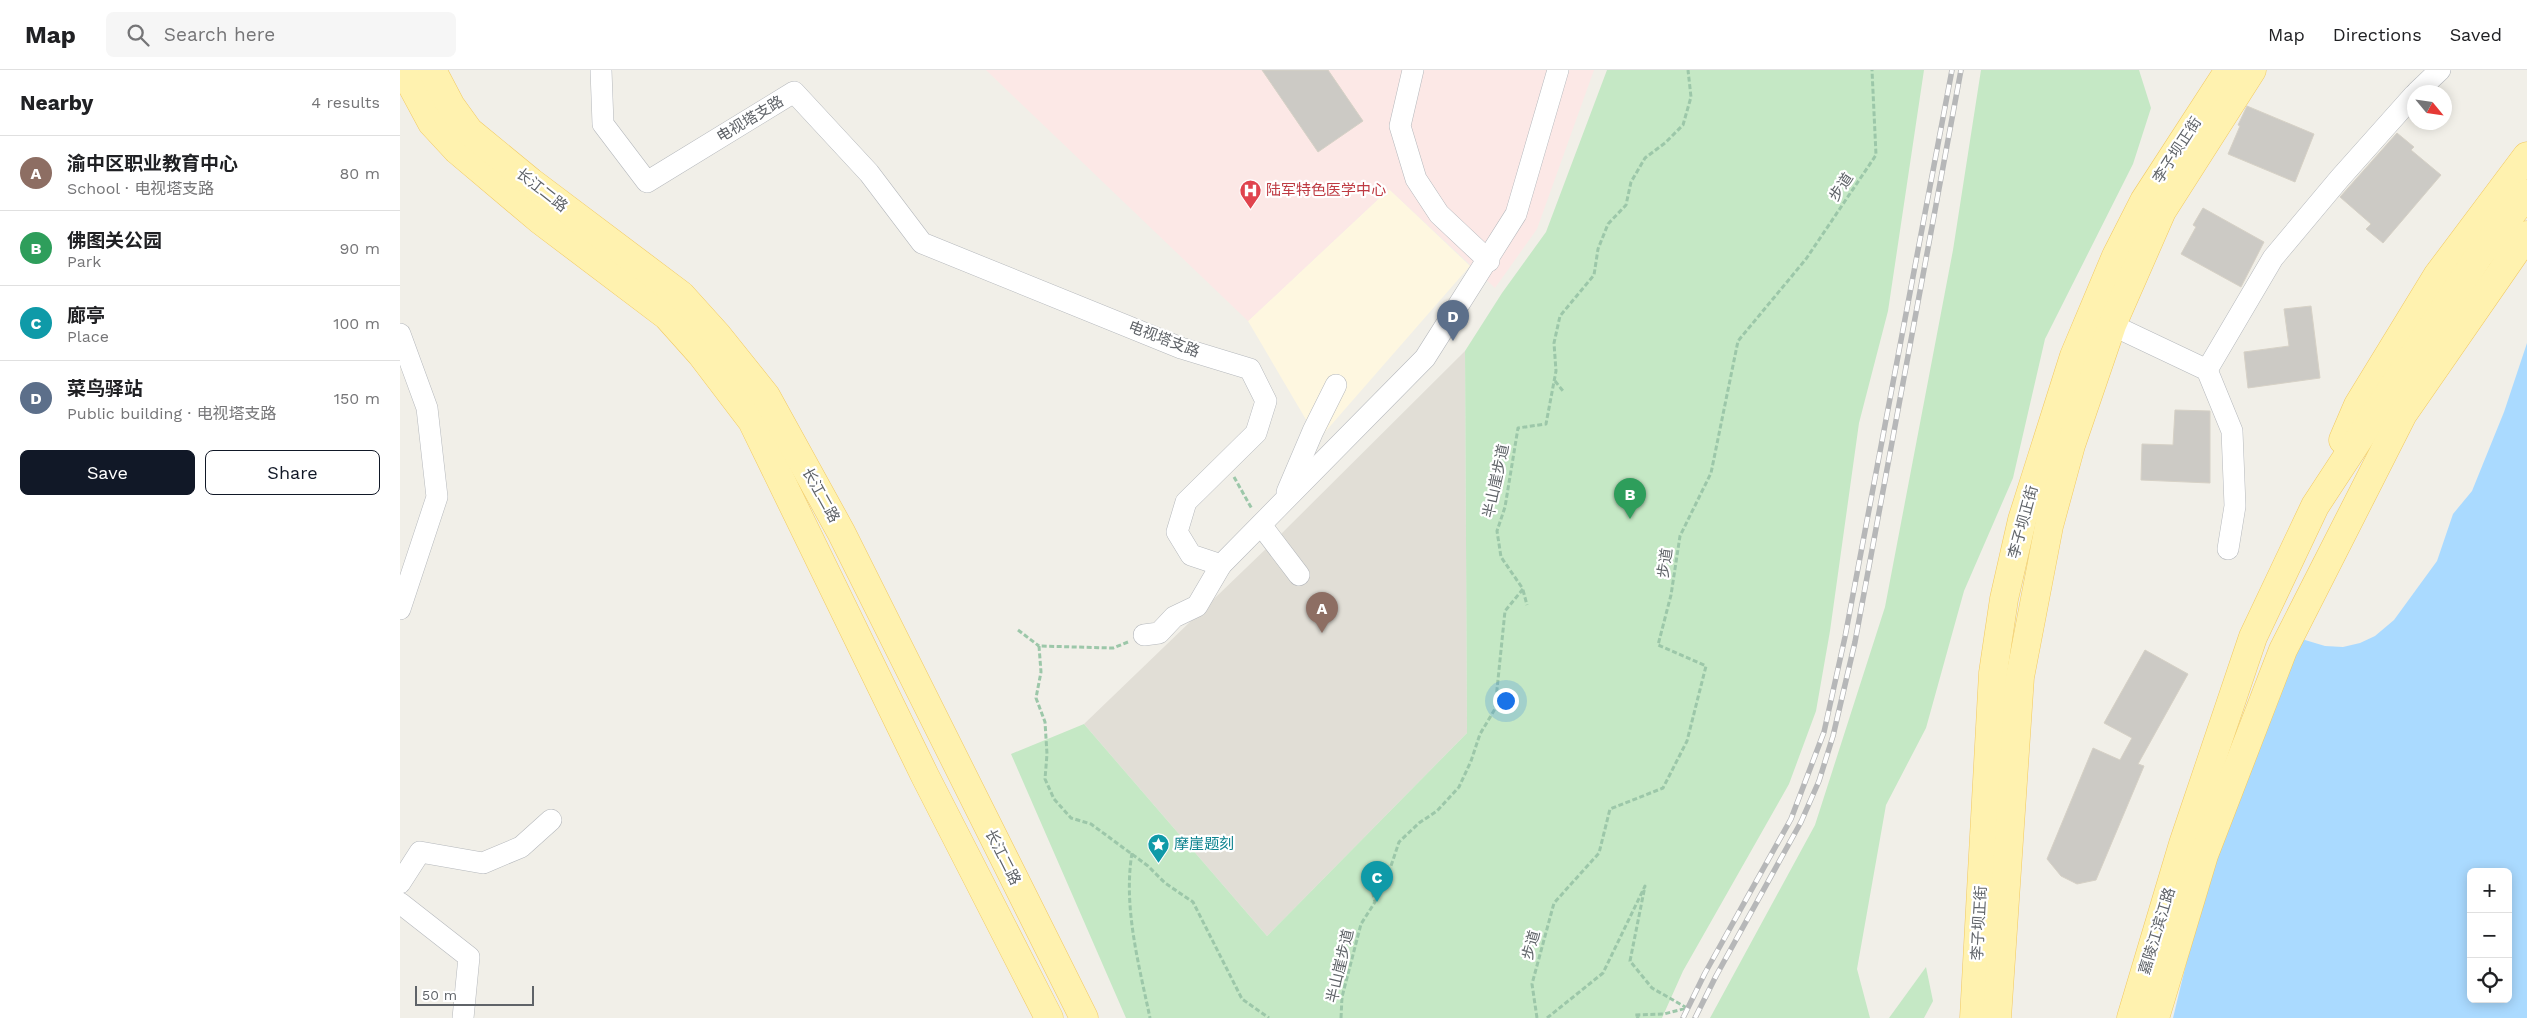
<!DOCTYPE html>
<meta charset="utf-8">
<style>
body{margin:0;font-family:"Work Sans","Noto Sans SC",sans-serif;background:#f6f6f6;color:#202124}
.controls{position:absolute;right:15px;bottom:15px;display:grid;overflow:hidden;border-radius:8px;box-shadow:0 2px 12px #0003}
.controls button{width:45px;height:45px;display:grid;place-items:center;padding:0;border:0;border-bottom:1px solid #e0e0e0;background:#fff;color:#202124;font:25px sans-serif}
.compass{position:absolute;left:2007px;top:15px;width:45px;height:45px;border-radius:50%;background:#fff;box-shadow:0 2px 12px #0003;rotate:119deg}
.scale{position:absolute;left:15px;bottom:12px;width:119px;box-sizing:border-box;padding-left:5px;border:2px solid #5f6368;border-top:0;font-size:14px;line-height:18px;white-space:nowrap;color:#5f6368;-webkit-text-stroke:4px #fff;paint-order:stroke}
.you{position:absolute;left:1105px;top:630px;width:18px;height:18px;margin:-12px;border:4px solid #fff;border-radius:50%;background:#1a73e8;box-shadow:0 0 0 8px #1a73e833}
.badge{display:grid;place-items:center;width:32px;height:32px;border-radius:50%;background:#111827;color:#fff;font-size:16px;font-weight:700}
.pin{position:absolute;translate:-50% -41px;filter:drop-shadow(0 1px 2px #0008)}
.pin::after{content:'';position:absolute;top:26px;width:18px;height:15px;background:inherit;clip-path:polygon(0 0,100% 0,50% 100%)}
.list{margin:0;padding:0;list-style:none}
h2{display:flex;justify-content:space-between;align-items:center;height:65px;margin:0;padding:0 20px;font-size:21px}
h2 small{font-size:16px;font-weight:400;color:#757577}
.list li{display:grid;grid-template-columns:32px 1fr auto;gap:15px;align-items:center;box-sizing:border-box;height:75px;padding:0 20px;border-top:1px solid #e0e0e0}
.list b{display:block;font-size:19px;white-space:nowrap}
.list p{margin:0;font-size:16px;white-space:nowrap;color:#757577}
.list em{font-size:16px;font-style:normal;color:#757577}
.actions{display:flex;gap:10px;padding:15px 20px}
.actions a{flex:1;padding:11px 0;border:1px solid #111827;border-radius:8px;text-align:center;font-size:18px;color:#111827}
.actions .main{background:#111827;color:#fff}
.icon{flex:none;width:28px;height:28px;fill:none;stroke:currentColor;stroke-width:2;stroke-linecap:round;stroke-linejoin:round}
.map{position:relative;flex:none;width:2127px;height:948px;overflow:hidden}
header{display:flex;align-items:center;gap:30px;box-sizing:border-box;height:70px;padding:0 25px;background:#fff;border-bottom:1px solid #e0e0e0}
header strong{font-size:24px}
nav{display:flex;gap:28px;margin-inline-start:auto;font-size:18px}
.search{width:350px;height:45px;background:#f6f6f6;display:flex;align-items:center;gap:12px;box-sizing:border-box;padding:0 18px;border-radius:8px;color:#757577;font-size:19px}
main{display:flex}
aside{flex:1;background:#fff}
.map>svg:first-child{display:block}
.commercial{fill:#fef7e0}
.education{fill:#e1ded6}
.medical{fill:#fce8e6}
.green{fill:#c5e8c5}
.water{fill:#aadaff;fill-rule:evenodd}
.building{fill:#cccac5;stroke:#d6d1c6}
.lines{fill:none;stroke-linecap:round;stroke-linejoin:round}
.minor-casing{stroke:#b5b8bc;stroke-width:22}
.major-casing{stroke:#f2c960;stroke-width:29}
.path{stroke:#9cc7a9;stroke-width:3;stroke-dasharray:5 2.5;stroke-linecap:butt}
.minor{stroke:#fff;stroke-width:21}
.major{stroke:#fff2af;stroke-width:28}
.rail-casing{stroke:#b6b7b8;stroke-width:5.5}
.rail{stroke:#fff;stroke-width:4;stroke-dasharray:11;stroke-linecap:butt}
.labels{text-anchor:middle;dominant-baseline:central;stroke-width:4.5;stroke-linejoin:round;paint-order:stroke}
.street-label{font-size:15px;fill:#5f6368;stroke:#fff}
.health-label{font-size:15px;fill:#be3a42;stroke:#fff;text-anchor:start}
.culture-label{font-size:15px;fill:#0d838f;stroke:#fff;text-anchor:start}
</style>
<header>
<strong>Map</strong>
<div class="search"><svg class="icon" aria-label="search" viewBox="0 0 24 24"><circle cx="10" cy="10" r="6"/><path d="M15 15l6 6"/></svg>Search here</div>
<nav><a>Map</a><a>Directions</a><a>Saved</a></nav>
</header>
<main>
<aside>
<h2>Nearby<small>4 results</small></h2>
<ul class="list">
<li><span class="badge" style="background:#8d6e63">A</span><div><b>渝中区职业教育中心</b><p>School · 电视塔支路</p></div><em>80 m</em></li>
<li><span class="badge" style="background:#2e9e5b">B</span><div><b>佛图关公园</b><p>Park</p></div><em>90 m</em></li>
<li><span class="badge" style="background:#0f9aa8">C</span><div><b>廊亭</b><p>Place</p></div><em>100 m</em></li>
<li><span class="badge" style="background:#5c6f8a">D</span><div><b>菜鸟驿站</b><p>Public building · 电视塔支路</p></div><em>150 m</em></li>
</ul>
<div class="actions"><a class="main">Save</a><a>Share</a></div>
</aside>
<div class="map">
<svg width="2127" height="948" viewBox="0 0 2127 948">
<rect width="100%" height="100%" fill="#f1efe8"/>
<polygon class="commercial" points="989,119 1070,196 918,370 848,251"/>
<polygon class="education" points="1065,281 1067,663 867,866 684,654 873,472"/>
<polygon class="medical" points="586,0 1194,0 1137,159 1095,218 989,119 848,251"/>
<g class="green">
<polygon points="1207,0 1524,0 1488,241 1459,353 1430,561 1416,641 1389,714 1283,901 1262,948 726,948 611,684 684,654 867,866 1067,663 1065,281 1102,223 1146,162"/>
<polygon points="1581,0 1739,0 1751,38 1733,94 1645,269 1613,408 1564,521 1526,658 1486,735 1457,899 1470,948 1310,948 1415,755 1485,537 1553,180"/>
<polygon points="1526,897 1533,931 1524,948 1489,948"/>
</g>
<path class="water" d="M 2127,273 L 2127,948 L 1773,948 L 1787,890 L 1878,574 L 1905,570 L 1925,576 L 1943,577 L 1960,573 L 1975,566 L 1994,550 L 2037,491 L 2053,444 L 2072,421 L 2104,342 ZM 2071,802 L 2108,802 L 2108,929 L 2071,929 Z"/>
<g class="building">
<polygon points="862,0 928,0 963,51 918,82"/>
<polygon points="1847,36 1914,64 1895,112 1828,84 1840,56 1838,55"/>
<polygon points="1997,63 2014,77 2011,80 2041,105 1983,173 1966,159 1971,154 1940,127"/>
<polygon points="1803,138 1864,172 1841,217 1781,184 1796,157 1793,155"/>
<polygon points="1911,236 1920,308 1848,318 1844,282 1889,276 1884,239"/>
<polygon points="1775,340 1810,341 1810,413 1741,410 1742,374 1773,375"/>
<polygon points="1745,580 1788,604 1738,694 1744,696 1696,810 1677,814 1661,806 1647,789 1693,678 1720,690 1732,668 1704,653"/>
</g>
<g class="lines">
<defs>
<g id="minor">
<polyline points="201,0 203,54 247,112 394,22 469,103 522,173 781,278 850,299 866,331 856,363 786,432 777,462 791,485 821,495 1025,288 1116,144 1158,0"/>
<polyline points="1013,0 1000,56 1016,109 1039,144 1089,191"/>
<polyline points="2017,22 2040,0"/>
<polyline points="1712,255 1807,300 1832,361 1835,436 1828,479"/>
<polyline points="0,264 27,338 37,427 0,539"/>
<polyline points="1807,300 1873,188 1940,108 2014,25"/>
<polyline points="887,422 913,361 936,315"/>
<polyline points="861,455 899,505"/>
<polyline points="744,565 759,563 774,547 797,536 821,495"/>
<polyline points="0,813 20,782 83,793 121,777 151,750"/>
<polyline points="0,833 69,887 63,948"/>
</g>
<g id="major">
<polyline points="6,0 12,16 32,53 57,80 140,150 267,246 301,284 352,351 525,706 649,948"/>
<polyline points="32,0 51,36 69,61 131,112 281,225 318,266 366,326 441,462 684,948"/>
<polyline points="1943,370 1958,335 2037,206 2127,86"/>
<polyline points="1574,948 1593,603 1604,529 1622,450 1674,286 1716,186 1744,131 1829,0"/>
<polyline points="1597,948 1620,607 1649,456 1671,375 1712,255 1762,141 1852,0"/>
<polyline points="1731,948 1783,774 1853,567 1915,436 2078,187 2127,124"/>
<polyline points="1755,948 1804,785 1883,580 2003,344 2127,165"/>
</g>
</defs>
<use href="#minor" class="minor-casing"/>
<use href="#major" class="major-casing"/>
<g class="path">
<polyline points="1155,311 1163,321"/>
<polyline points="834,407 852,439"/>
<polyline points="1123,520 1127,535"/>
<polyline points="618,560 639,576"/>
<polyline points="728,572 713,578 639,576 641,602 636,628 645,652 647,684 645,709 654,729 671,748 691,754 748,796 765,813 793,832 842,929 869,948"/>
<path d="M 732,783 C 723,837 739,895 750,948"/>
<polyline points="941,948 942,927 961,854 975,832 969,808 991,796 999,772 1019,753 1037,741 1059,717 1071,691 1080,664 1095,639 1105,541 1123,519 1101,487 1097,461 1105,437 1118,358 1146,354 1156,301 1154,273 1160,246 1194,205 1198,179 1208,154 1226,135 1231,112 1245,88 1265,73 1283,55 1291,27 1288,0"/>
<polyline points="1137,948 1132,914 1154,833 1199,783 1210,739 1263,718 1287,671 1306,596 1258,575 1271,525 1280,466 1311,403 1338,271 1406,189 1476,85 1472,0"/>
<polyline points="1147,948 1203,903 1245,816 1230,891 1252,918 1287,938 1264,944 1235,945 1239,948"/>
</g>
<use href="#minor" class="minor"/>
<use href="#major" class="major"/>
<defs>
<g id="rail">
<polyline points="1283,948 1305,903 1391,749 1424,662 1445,567 1552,0"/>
<polyline points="1295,948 1316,906 1401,752 1419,711 1433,666 1455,572 1561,0"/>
</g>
</defs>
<use href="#rail" class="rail-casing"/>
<use href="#rail" class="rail"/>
</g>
<defs>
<symbol id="hospital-pin" viewBox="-11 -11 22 30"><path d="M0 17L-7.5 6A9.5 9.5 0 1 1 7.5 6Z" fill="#e0444e" stroke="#fff"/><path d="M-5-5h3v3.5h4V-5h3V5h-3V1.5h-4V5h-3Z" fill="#fff"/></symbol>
<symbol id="sight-pin" viewBox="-11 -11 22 30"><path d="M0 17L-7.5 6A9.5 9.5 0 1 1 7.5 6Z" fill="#0f9aa8" stroke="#fff"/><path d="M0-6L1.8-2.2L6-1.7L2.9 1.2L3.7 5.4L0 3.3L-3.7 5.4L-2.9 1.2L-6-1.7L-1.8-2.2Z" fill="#fff"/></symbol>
</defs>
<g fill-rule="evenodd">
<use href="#hospital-pin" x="838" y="108" width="25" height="34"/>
<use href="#sight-pin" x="746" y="762" width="25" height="34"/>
</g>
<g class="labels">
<g class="street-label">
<text transform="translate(350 49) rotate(-31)">电视塔支路</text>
<text transform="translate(1777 80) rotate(-57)">李子坝正街</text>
<text transform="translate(1441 117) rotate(-56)">步道</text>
<text transform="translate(142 120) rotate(38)">长江二路</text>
<text transform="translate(764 269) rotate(21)">电视塔支路</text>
<text transform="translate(1096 411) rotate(-78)">半山崖步道</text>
<text transform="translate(421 425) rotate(61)">长江二路</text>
<text transform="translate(1623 452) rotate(-75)">李子坝正街</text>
<text transform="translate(1265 493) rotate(-82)">步道</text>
<text transform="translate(603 787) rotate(63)">长江二路</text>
<text transform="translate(1579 853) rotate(-87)">李子坝正街</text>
<text transform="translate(1757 861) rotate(-73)">嘉陵江滨江路</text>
<text transform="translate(1131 875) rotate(-74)">步道</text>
<text transform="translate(940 896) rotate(-77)">半山崖步道</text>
</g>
<g class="health-label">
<text x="866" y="120">陆军特色医学中心</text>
</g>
<g class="culture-label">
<text x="774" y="774">摩崖题刻</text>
</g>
</g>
</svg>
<div class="controls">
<button>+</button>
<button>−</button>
<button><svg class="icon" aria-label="locate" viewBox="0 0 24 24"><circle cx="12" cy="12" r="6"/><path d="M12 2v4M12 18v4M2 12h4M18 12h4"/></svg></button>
</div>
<svg class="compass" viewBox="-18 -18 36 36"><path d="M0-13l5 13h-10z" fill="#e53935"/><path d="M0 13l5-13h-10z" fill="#757577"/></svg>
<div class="scale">50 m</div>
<div class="you"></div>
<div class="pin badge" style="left:922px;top:563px;background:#8d6e63">A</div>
<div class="pin badge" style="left:1230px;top:449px;background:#2e9e5b">B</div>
<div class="pin badge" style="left:977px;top:832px;background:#0f9aa8">C</div>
<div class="pin badge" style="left:1053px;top:271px;background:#5c6f8a">D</div>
</div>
</main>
